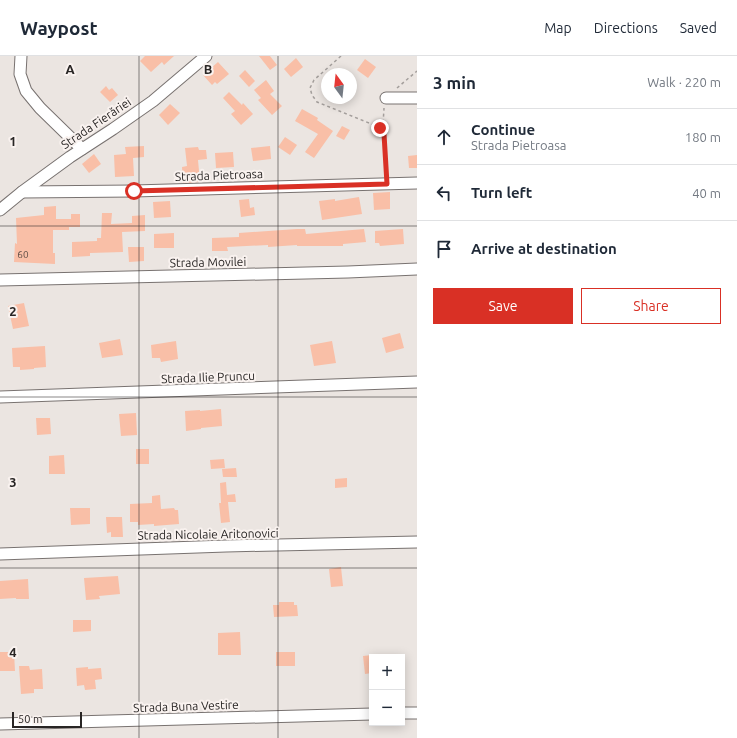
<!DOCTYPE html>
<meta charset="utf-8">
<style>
body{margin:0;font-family:Ubuntu,sans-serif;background:#f6f6f7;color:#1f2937}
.controls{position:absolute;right:12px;bottom:12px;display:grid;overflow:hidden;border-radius:0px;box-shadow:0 2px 10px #0003}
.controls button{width:36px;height:36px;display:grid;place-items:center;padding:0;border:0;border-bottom:1px solid #e0e1e3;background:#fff;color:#1f2937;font:20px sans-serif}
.compass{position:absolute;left:321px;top:12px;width:36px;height:36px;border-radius:50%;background:#fff;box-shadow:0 2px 10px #0003;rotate:345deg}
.scale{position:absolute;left:12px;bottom:10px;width:70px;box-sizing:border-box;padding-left:4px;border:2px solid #282524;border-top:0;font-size:11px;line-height:14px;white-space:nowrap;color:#282524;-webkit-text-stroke:3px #f9f2ef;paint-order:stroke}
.stop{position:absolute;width:12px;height:12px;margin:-9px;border:3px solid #d93025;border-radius:50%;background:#fff}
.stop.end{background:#d93025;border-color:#fff;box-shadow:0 1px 4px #0008}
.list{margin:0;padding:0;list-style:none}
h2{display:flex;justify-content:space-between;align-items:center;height:52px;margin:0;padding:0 16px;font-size:17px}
h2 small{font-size:13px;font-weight:400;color:#747a83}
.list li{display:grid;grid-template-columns:26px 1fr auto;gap:12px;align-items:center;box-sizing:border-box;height:56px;padding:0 16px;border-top:1px solid #e0e1e3}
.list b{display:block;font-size:15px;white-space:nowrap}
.list p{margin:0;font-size:13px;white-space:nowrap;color:#747a83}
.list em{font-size:13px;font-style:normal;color:#747a83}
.actions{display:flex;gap:8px;padding:12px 16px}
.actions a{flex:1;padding:9px 0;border:1px solid #d93025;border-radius:0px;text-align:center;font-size:14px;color:#d93025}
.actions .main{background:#d93025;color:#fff}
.icon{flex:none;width:22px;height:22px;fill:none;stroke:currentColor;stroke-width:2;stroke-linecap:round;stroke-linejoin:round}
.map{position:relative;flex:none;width:417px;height:682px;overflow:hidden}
header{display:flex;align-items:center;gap:24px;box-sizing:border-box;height:56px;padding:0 20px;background:#fff;border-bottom:1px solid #e0e1e3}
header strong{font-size:19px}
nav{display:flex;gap:22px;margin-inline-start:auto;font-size:14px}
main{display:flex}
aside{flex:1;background:#fff}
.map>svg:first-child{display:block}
.building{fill:#f9bfa7}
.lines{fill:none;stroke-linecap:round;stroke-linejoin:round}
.minor-casing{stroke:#787270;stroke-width:13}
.path{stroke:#a39e9b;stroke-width:1.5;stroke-dasharray:3 3;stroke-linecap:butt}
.minor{stroke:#fff;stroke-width:11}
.route{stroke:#d93025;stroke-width:5}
.grid{fill:none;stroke:#282524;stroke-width:1;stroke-opacity:0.55}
.labels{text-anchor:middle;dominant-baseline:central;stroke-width:4;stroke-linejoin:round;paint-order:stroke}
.number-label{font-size:10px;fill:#5c4c45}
.street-label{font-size:12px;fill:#282524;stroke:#f9f2ef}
.grid-label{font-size:13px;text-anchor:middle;font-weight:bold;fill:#282524;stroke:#f9f2ef;stroke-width:4;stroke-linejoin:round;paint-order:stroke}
</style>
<header>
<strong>Waypost</strong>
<nav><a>Map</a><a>Directions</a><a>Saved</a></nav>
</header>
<main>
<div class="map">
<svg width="417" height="682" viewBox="0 0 417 682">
<rect width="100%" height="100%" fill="#ebe5e1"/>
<g class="building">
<polygon points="145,0 174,0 164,9 162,6 151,16 140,5"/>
<polygon points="259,0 270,0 277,9 270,14"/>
<polygon points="296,2 303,11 291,21 284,13"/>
<polygon points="365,3 376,11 368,22 357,14"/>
<polygon points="218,6 229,18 217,28 215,26 212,29 203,19"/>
<polygon points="245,14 255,25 249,31 239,20"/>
<polygon points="266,24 274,35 270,38 282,50 272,59 258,44 261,42 254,34"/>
<polygon points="106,30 109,34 112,32 118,39 110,46 100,36"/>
<polygon points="229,36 242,49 243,47 253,58 241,69 231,58 235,55 223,42"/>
<polygon points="170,48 180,57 168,69 159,59"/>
<polygon points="302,53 318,62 317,64 333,75 314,102 305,96 318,78 295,65"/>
<polygon points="342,70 350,74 344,84 336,80"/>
<polygon points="285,81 297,89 290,99 278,91"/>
<polygon points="144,90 144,101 133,102 134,120 115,121 114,99 126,98 125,91"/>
<polygon points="270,90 271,103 253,105 251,92"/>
<polygon points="198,91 199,94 206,94 207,103 198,104 200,126 183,127 182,111 187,110 185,92"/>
<polygon points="233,96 234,111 216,112 215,97"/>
<polygon points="94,98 101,108 89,117 82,108"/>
<polygon points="417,99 417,112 409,112 408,100"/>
<polygon points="390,136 390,153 374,154 373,137"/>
<polygon points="359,141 362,158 322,164 319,145 335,143 335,145"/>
<polygon points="249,143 250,152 254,151 255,159 241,161 239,144"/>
<polygon points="170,145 171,161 154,162 153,146"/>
<polygon points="56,150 56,163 71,163 71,158 80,158 80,171 69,171 69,174 53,174 53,197 55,197 55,208 14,206 15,187 17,188 16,162 44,159 44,151"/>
<polygon points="102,157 112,157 111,168 132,167 132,160 145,159 145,175 122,176 123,196 90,197 90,200 72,201 72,186 97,185 97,182 101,182"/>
<polygon points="297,173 305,173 306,178 364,173 366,186 343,188 343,190 297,190 297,189 268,191 268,189 227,191 228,195 212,195 212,182 239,181 239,177"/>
<polygon points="403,173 404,188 380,190 379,187 375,187 375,175"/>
<polygon points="174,177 174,192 154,192 154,178"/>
<polygon points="128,191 144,191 144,205 129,206"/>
<polygon points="24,247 29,270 13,273 8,250"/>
<polygon points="400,277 404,292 386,297 382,282"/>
<polygon points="120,283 123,299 102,302 99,287"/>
<polygon points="176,285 178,303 161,306 160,302 152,302 151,289"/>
<polygon points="332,285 336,307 314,310 310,289"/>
<polygon points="45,290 46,311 34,312 34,313 20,314 20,311 13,311 12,292"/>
<polygon points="221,353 222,370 201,372 201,373 186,375 185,355 200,354 200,355"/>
<polygon points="136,357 137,379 121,380 119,358"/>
<polygon points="36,362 50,362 51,378 37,379"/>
<rect x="136" y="393" width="13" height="15"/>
<polygon points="64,399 65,418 49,418 49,400"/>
<polygon points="224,403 225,412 211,413 210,404"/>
<polygon points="236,412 237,421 223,421 222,413"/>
<polygon points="347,422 347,431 335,432 335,423"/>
<polygon points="226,426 227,439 235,438 236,446 228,446 230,466 221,467 219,447 221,447 220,427"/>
<polygon points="160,439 161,453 174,452 175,454 178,454 179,468 154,470 154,468 138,469 138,466 130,466 130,448 152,447 152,440"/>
<polygon points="70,452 90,452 90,468 71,469"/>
<polygon points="106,461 122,461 123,481 111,481 111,476 107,477"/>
<polygon points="341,511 343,530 331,531 329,513"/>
<polygon points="118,520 120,538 99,540 100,543 86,544 84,522"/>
<polygon points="28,523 29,543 16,543 16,542 0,543 0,525"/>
<polygon points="279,546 294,546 294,549 297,549 298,560 274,561 273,549 279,549"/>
<polygon points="73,564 91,564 91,575 73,576"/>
<polygon points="240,576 241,599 218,599 218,577"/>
<polygon points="0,596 14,596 15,615 0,615"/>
<rect x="276" y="596" width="19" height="14"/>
<polygon points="372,599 372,617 365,618 363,600"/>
<polygon points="19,610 29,610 30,614 42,613 43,633 34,633 34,637 21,638"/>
<polygon points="88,611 88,613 101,612 102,623 95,624 96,633 85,634 84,629 77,630 76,612"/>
</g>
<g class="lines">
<defs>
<g id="minor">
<polyline points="21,0 20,18 26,35 40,52 82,93"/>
<polyline points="386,42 417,42"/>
<polyline points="22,136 134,135 417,127"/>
<polyline points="0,154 22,136 70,101 113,73 153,45 206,0"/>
<polyline points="0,224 348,216 417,213"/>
<polyline points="0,341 417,326"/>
<polyline points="0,498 226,490 417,486"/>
<polyline points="402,657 417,657"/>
<polyline points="0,668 372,658"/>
</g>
</defs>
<use href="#minor" class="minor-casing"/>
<g class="path">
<polyline points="341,0 314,24 310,32 312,39 317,46 374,69 380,72 384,78 386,118"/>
<polyline points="397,32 417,15"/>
<polyline points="381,72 383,69 384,52"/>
</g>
<use href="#minor" class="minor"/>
</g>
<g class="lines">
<polyline class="route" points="134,135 387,128 384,78 380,72"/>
</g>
<path class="grid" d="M 139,0 L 139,682M 278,0 L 278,682M 0,170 L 417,170M 0,341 L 417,341M 0,512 L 417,512"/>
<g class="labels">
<g class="number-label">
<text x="23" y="198">60</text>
</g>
<g class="street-label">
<text transform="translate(96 67) rotate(-34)">Strada Fierăriei</text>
<text transform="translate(219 119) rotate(-2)">Strada Pietroasa</text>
<text transform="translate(208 206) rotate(-1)">Strada Movilei</text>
<text transform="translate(208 321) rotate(-2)">Strada Ilie Pruncu</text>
<text transform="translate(208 478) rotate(-1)">Strada Nicolaie Aritonovici</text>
<text transform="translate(186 650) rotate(-2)">Strada Buna Vestire</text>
</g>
</g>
<g class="grid-label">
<text x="70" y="18">A</text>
<text x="208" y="18">B</text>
<text x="13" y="90">1</text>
<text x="13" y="260">2</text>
<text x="13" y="431">3</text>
<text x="13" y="601">4</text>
</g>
</svg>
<div class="controls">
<button>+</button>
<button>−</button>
</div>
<svg class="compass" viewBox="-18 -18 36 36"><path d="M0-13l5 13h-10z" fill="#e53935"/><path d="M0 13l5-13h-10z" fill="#747a83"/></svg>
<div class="scale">50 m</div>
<div class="stop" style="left:134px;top:135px"></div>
<div class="stop end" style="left:380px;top:72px"></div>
</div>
<aside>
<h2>3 min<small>Walk · 220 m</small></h2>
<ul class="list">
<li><svg class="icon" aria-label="ahead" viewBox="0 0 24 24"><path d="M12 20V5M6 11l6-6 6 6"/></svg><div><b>Continue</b><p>Strada Pietroasa</p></div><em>180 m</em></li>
<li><svg class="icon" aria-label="left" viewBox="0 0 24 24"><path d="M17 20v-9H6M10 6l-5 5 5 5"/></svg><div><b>Turn left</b></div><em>40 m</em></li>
<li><svg class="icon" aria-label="arrive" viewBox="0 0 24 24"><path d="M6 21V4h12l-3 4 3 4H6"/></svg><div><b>Arrive at destination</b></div></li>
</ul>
<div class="actions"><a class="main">Save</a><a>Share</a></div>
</aside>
</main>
